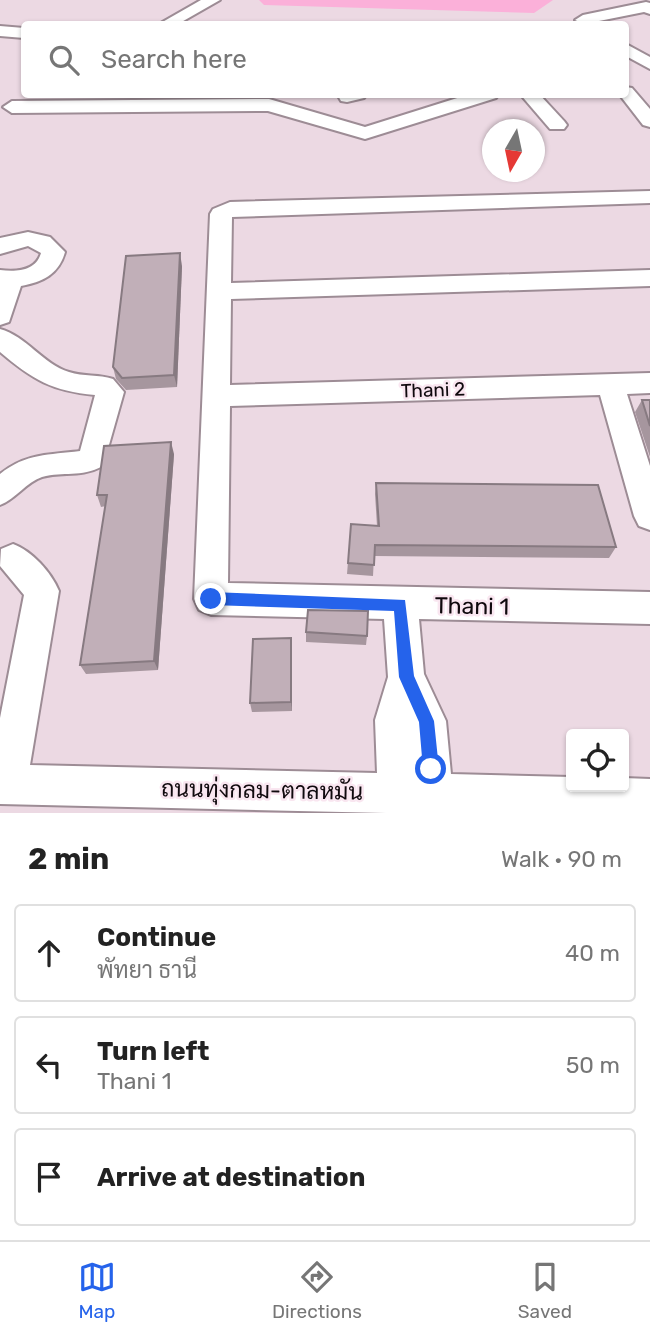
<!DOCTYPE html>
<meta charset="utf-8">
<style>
body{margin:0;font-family:Rubik,Sarabun,sans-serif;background:#f6f6f6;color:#222}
.controls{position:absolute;right:21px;bottom:21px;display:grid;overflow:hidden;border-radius:7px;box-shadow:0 2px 5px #0004}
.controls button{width:63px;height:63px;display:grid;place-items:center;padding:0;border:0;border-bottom:2px solid #e0e0e0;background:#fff;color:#222;font:35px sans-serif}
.compass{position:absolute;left:482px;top:119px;width:63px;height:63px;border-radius:50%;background:#fff;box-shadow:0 2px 5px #0004;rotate:189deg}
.stop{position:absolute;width:21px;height:21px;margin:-16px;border:5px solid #2563eb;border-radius:50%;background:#fff}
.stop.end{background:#2563eb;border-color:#fff;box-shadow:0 2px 7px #0008}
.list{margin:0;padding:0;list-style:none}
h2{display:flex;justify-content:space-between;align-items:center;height:91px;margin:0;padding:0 28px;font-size:30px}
h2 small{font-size:23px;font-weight:400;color:#767676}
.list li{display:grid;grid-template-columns:46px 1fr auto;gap:21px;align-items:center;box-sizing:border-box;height:98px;margin:0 14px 14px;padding:0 14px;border:2px solid #e0e0e0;border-radius:7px}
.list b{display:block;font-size:26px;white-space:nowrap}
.list p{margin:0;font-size:23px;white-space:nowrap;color:#767676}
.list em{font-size:23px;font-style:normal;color:#767676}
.icon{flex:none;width:38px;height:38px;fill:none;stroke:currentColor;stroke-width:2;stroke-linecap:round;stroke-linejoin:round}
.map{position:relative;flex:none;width:650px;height:813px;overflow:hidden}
.search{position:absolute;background:#fff;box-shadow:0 2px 5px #0004;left:21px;right:21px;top:21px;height:77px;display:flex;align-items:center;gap:18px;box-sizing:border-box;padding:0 24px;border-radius:7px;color:#767676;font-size:26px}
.sheet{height:427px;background:#fff}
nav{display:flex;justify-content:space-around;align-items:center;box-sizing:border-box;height:98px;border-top:2px solid #e0e0e0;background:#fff;font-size:19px;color:#767676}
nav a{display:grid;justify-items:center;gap:4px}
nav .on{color:#2563eb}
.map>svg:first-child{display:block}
.green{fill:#fbb0d9}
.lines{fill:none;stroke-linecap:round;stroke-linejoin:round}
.minor-casing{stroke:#9d8c95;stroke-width:4}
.minor{fill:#fff;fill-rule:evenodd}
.wall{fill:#a6969e}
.shaded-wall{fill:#877a81}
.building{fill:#c1afb8;stroke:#877a81;stroke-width:2}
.route{fill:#2563eb}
.labels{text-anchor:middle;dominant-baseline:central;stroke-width:5;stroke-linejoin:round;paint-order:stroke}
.street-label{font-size:19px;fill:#0f090d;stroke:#f9e6f0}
.near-street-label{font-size:23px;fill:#0f090d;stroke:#f9e6f0}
</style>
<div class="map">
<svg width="650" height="813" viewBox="0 0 650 813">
<rect width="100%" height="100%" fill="#ecd9e3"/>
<polygon class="green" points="259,0 553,0 534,13 264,5"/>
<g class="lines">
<defs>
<g id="minor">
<polygon points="201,0 220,0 178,24 159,24"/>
<polygon points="646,2 650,3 650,14 644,12 584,24 575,20 583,15"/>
<polygon points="0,26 24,28 24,38 0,36"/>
<polygon points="626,44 650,57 650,69 626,56"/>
<polygon points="626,87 632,88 650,109 650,127 643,125 619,94 626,94"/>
<polygon points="337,94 367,94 364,98 347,102 341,101"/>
<polygon points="470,94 499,94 496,98 365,139 268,111 12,113 3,107 12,101 269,99 365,127"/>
<polygon points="520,94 539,94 564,121 567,125 564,129 550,129"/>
<path d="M 650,191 L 650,203 L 232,217 L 231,283 L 650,270 L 650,286 L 231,299 L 230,385 L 650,373 L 650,393 L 627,394 L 650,466 L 650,530 L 639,526 L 634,516 L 600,395 L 230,406 L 228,583 L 650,592 L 650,624 L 419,619 L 424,674 L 446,721 L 451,774 L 571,777 L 571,787 L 624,787 L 624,778 L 650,779 L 650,813 L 386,813 L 0,804 L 0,718 L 24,595 L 0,566 L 1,549 L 13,544 C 32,551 51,572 59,591 L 30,765 L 377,773 L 375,720 L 388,677 L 384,619 L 211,615 L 199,610 L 194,599 L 210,214 L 213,209 L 230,202 Z"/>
<path d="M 28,232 L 50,237 L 65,252 C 59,274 43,282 21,286 L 9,322 L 0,325 L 0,270 C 17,272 36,271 41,253 L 28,246 L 0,254 L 0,238 Z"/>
<path d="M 0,329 C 26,336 43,364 69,372 C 83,377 99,374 113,379 L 124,392 L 103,466 C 80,478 64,471 42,477 C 26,482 16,499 0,505 L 0,474 C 26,453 49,455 80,451 L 95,395 C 52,391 33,380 0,352 Z"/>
</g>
</defs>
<use href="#minor" class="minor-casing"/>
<use href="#minor" class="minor"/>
</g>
<g class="wall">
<polygon points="182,266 177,387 126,390 116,379 113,367"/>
<polygon points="642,400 650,400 650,457 635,412"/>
<polygon points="174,454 158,670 86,674 80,665 106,506 101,507 97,495"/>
<polygon points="376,483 616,547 609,558 374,556 373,576 347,574 351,524 377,526 375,494"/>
<polygon points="306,632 367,636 366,645 306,642"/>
<polygon points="291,638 292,711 252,712 250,703"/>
</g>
<g class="shaded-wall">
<polygon points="180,253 182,266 177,387 174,375"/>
<polygon points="171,442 174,454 158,670 154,661"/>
<polygon points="291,638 292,648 292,711 291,702"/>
</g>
<g class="building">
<polygon points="180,253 174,375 122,378 113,367 126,256"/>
<polygon points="642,400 650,400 650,426"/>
<polygon points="171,442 154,661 80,665 107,495 97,495 104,446"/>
<polygon points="376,483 598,485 616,547 375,545 374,565 348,563 351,524 379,526"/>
<polygon points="308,610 368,611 367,636 306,632"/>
<polygon points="291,638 291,702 250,703 253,639"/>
</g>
<polygon class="route" points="211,592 405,600 414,676 434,721 439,769 436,775 431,777 425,775 423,769 419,722 399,677 394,611 211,605 204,599"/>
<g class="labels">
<g class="street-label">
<text transform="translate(433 390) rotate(-2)">Thani 2</text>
</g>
<g class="near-street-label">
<text transform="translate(472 606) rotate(1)">Thani 1</text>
<text transform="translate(262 790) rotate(1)">ถนนทุ่งกลม-ตาลหมัน</text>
</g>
</g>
</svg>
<div class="controls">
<button><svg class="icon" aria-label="locate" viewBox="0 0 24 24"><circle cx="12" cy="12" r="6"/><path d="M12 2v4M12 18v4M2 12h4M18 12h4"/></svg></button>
</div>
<svg class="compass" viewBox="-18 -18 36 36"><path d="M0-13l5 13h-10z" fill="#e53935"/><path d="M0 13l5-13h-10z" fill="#767676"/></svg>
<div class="stop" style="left:431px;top:769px"></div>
<div class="stop end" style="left:211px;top:599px"></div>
<div class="search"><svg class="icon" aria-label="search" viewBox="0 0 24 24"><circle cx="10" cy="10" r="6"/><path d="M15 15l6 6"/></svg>Search here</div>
</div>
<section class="sheet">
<h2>2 min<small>Walk · 90 m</small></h2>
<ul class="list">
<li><svg class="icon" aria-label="ahead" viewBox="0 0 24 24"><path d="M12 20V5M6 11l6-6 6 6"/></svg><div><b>Continue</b><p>พัทยา ธานี</p></div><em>40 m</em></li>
<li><svg class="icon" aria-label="left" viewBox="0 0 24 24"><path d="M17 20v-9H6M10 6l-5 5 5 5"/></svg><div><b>Turn left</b><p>Thani 1</p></div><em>50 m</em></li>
<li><svg class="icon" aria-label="arrive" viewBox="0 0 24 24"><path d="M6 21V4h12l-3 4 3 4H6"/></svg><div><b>Arrive at destination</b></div></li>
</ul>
</section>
<nav>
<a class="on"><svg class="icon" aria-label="map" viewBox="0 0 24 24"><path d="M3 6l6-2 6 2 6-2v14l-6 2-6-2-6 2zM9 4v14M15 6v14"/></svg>Map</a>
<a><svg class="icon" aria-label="directions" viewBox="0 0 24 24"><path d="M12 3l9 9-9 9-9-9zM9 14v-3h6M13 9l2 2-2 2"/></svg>Directions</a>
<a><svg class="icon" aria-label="saved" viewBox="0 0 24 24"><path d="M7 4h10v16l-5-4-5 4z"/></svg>Saved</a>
</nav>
